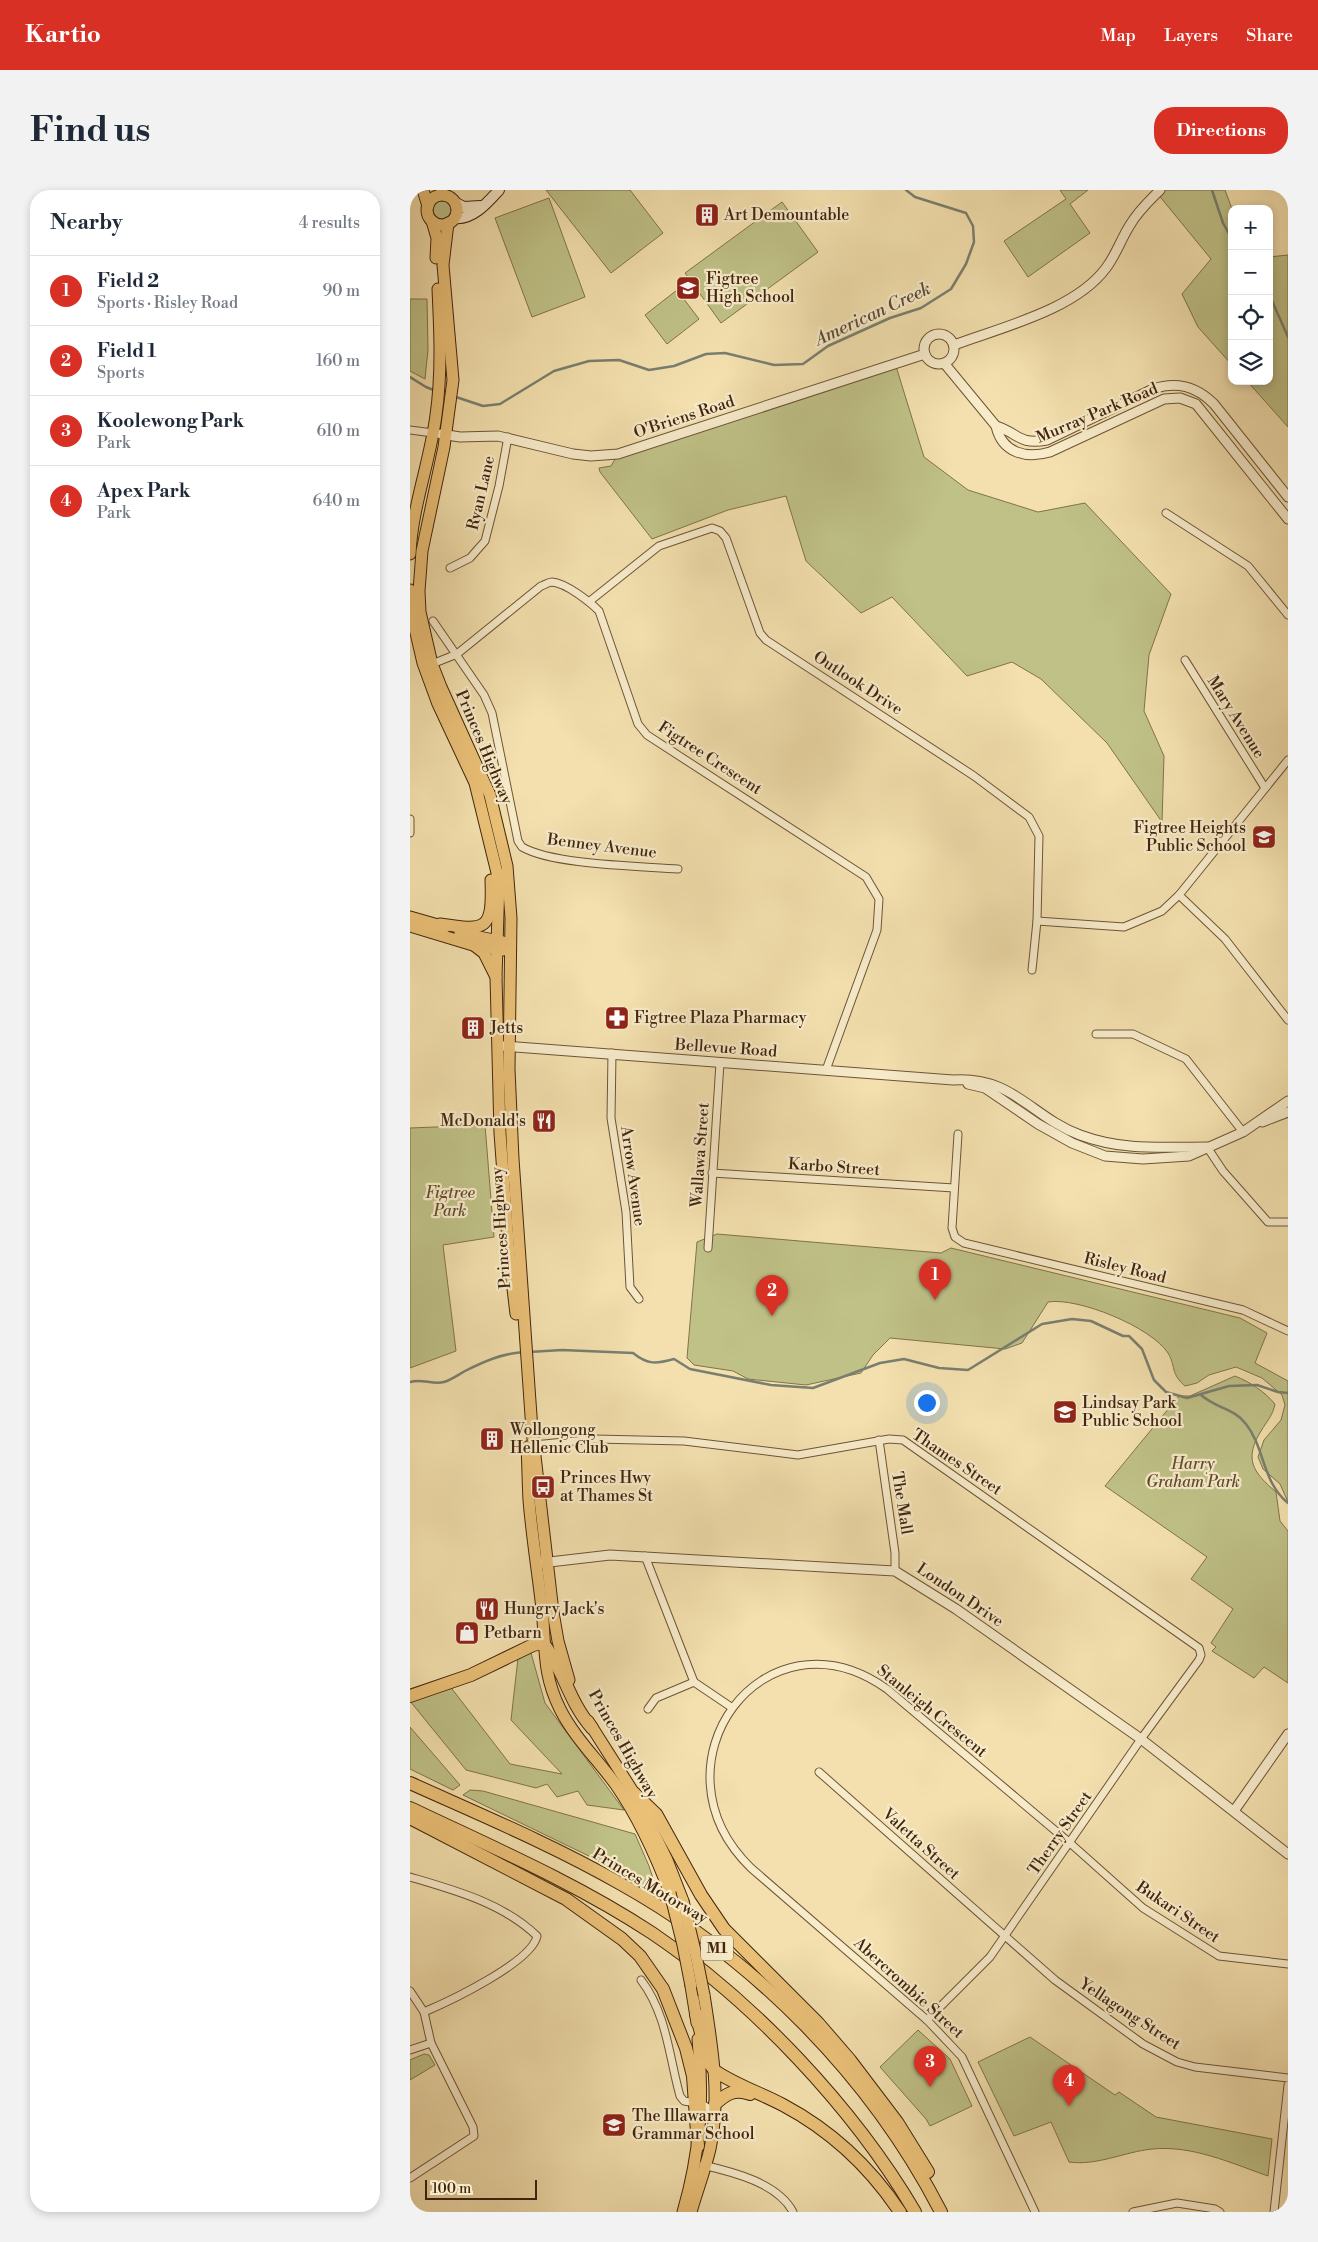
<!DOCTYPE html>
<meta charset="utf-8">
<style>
body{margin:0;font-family:"Libre Bodoni",serif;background:#f2f2f3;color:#1f2937}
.controls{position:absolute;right:15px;top:15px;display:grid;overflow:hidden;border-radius:10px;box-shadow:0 2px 8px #0003}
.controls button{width:45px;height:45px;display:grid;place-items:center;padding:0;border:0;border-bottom:1px solid #e0e1e3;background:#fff;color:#1f2937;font:25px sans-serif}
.scale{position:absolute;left:15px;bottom:12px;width:112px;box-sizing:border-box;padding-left:5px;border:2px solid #42250e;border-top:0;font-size:14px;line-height:18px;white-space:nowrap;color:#42250e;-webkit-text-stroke:4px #f7ebca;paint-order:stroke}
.you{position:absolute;left:516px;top:1212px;width:18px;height:18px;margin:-12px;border:4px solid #fff;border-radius:50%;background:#1a73e8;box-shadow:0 0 0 8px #1a73e833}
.badge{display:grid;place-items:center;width:32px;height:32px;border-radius:50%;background:#d93025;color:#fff;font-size:16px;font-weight:700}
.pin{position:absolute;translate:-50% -41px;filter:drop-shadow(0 1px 2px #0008)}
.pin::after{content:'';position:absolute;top:26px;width:18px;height:15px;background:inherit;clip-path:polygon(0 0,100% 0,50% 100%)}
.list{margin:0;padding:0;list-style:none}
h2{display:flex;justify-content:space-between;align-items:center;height:65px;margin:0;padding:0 20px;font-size:21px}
h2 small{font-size:16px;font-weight:400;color:#747a83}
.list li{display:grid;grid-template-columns:32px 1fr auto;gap:15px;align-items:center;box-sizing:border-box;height:70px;padding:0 20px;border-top:1px solid #e0e1e3}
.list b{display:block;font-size:19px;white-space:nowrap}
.list p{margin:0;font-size:16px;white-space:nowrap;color:#747a83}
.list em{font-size:16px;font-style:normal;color:#747a83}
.icon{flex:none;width:28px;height:28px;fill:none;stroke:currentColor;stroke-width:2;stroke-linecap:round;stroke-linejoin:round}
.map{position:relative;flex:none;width:878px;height:2022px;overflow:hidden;border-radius:20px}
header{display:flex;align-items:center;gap:30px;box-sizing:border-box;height:70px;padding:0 25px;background:#d93025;color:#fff}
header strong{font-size:24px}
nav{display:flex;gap:28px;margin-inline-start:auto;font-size:18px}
.intro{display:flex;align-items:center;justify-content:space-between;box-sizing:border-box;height:120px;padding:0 30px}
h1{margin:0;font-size:35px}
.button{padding:12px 22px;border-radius:20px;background:#d93025;color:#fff;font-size:18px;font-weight:700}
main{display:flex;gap:30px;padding:0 30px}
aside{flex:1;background:#fff;border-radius:20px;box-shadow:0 2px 8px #0003}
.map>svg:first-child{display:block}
.green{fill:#bfc187;stroke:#80734a}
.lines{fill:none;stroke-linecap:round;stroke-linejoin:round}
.stream{stroke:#797f70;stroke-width:2.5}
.minor-casing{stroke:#6e5436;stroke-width:9}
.tertiary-casing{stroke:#6e5436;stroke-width:11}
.secondary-casing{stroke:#42250e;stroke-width:12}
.primary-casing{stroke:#42250e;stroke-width:13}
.motorway-casing{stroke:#42250e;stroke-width:14}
.minor{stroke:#f7ebca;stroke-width:7}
.tertiary{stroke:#f7ebca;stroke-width:9}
.secondary{stroke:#f7ebca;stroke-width:10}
.primary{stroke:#eac077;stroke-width:11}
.motorway{stroke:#eac077;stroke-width:12}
.primary-bridge-casing{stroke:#42250e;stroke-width:13;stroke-linecap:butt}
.primary-bridge{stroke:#eac077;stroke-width:11}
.labels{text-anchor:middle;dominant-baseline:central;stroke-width:4.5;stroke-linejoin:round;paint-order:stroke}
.shield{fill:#f7ebca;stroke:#786046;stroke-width:1}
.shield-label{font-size:15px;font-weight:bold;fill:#42250e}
.poi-label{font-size:16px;fill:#42250e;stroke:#f7ebca;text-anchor:start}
.street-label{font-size:16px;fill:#42250e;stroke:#f7ebca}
.park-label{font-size:16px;font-style:italic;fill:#614c2c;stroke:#f7ebca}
.water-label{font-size:18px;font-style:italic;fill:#594a37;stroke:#f7ebca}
</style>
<header>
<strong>Kartio</strong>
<nav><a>Map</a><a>Layers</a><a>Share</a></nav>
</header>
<div class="intro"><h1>Find us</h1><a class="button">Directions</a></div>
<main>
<aside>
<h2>Nearby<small>4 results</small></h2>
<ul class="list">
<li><span class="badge">1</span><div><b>Field 2</b><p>Sports · Risley Road</p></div><em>90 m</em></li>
<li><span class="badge">2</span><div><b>Field 1</b><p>Sports</p></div><em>160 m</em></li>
<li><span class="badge">3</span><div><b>Koolewong Park</b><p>Park</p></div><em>610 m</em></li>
<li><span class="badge">4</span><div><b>Apex Park</b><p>Park</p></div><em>640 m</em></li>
</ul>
</aside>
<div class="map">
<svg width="878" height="2022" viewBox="0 0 878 2022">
<rect width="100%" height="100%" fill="#f3e0ae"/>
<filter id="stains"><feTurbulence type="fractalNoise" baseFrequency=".004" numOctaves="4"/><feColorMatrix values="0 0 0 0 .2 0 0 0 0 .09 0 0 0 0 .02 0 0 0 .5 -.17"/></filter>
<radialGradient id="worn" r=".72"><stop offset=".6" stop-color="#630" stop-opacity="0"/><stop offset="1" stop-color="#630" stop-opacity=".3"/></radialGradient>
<g class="green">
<polygon points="136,0 220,0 253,43 201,83"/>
<polygon points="650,0 678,0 660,14 680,43 618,87 594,51 656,9"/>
<polygon points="750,0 815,0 822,19 822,175 788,137 772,104 801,69 747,3"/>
<polygon points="139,8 175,107 122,127 85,28"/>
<circle cx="32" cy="20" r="9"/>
<polygon points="372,12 408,62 311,133 275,83"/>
<polygon points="878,65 878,237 837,191 859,191 859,67"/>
<polygon points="267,100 289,129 257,154 235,125"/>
<polygon points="0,109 17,109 18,160 15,189 0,181"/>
<polygon points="485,173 514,267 558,300 628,322 675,313 761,404 739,465 734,521 754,566 752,632 697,553 631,489 602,472 557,486 482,407 451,423 396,371 376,306 318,320 242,349 190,282 189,278 201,276 208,264"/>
<polygon points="75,935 84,1047 33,1055 46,1161 0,1178 0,938"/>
<path d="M 307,1044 L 531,1063 L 541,1058 L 830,1128 L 857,1143 L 845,1173 L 878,1191 L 878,1312 L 870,1294 L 853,1279 L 848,1267 L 854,1250 L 871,1230 L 875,1215 L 872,1205 L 852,1188 L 826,1177 L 799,1185 L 787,1193 L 775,1196 C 760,1183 766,1176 758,1163 C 741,1137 668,1107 638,1112 L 612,1153 L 595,1159 L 480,1148 L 463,1165 L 451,1183 L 396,1195 L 338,1189 L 323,1181 L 284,1175 L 277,1168 L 287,1052 Z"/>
<path d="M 825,1186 C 840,1192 854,1201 865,1214 C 863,1225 857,1231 851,1241 C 833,1270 844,1283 866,1302 L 870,1331 L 878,1341 L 878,1493 L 854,1477 L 844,1488 L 802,1461 L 806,1457 L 801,1453 L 823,1419 L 781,1389 L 797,1367 L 695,1296 L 769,1206 L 780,1206 Z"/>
<polygon points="121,1463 135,1513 214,1620 177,1615 168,1601 147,1607 137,1594 126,1598 56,1580 0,1511 39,1495 100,1574 152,1584 101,1530 108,1468"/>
<polygon points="0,1537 50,1595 43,1600 0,1579"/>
<polygon points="60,1600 73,1601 225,1644 239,1676 248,1703 241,1703 185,1669 53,1605"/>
<polygon points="508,1840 540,1869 562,1916 520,1936 516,1929 470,1877"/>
<path d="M 620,1847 L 705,1905 L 709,1902 L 746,1927 L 862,1949 L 858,1986 C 821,1973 782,1955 742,1959 C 714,1962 687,1976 659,1972 L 641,1932 L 604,1946 L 568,1872 Z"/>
<polygon points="14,1864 19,1865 25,1875 0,1890 0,1870"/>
</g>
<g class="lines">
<g class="stream">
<polyline points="802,0 813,33 822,49"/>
<polyline points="859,104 878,147"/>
<polyline points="0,187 16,197 26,201"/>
<polyline points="43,206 73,216 90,214 144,181 179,171 209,170 239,180 264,176 296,164 315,163 364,175 393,174 418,156 480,128 511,118 541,99 556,74 564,52 563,36 556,23 505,7 496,0"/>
<path d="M 119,1162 L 152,1160 L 223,1163 C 238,1175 246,1174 264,1169 L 280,1179 L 361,1195 L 403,1198 L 470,1173 L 494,1169 L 529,1178 L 558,1180 L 632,1134 L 662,1129 L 681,1131 L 713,1146 L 719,1146 L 732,1159 L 744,1190 L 756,1202 L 777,1208 L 819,1196 L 847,1195 L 868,1202 L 878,1203"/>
<path d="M 0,1192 C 11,1188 23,1195 34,1192 C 41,1190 48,1185 55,1181 C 75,1171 91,1164 113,1162"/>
<path d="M 791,1205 C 807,1219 824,1218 836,1234 C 855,1258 852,1292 878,1313"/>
</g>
<defs>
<g id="minor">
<polyline points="0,240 23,243"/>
<polyline points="756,323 838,376 878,425"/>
<polyline points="40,378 60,368 75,351 89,296 98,247"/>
<polyline points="180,411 249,356 302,338 310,341 316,348 350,443 356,450 564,586 619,627 629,646 627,731 622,780"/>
<path d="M 23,431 L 74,505 L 82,523 L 108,651 L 112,657 C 143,675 229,676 268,679"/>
<polyline points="775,470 855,598"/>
<path d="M 22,474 L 47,464 L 131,396 C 135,395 138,392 142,392 C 156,393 180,412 189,421 L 228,534 L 237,545 L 456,687 L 469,709 L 467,740 L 416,880"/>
<polyline points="0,629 0,643"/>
<polyline points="769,705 815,749 878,830"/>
<polyline points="627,731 714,737 752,721 769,705 878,570"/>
<polyline points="686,844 723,844 776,869 833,942"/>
<polyline points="202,863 201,928 216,1022 220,1097 229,1109"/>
<polyline points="548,944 542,1038 545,1047 554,1053 833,1120 878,1141"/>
<polyline points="797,957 813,981 858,1032 878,1032"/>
<polyline points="302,983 544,998"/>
<polyline points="298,1058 310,873"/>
<polyline points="469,1250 485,1363 485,1381"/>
<polyline points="124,1255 185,1249 274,1251 388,1265 479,1249 493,1250 789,1458 791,1465 789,1470 731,1549 580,1767 517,1830"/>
<polyline points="235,1366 284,1492 321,1517"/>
<polyline points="238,1519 246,1508 284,1492"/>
<polyline points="409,1582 645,1790 733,1854 767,1872 785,1877 878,1888"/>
<path d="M 0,1687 C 44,1700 93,1713 127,1746 C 122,1772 40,1811 14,1822"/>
<path d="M 231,1790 C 257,1824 259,1867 270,1906 L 274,1911 L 292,1914 L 298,1918 L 302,1929"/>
<polyline points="0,1801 14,1822 21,1853 63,1937 64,1946 0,1988"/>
<polyline points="0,1860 21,1853"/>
<path d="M 293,1975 C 323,1982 368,1993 383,2022"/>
<path d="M 625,2022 L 552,1867 L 517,1830 L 341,1678 C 235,1575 354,1412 477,1499 L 660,1653 L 733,1718 L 809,1766 L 878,1774"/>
<polyline points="723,2022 767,2013 805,2019 810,2022"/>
<polyline points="864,2022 878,1895"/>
</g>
<g id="tertiary">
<circle cx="529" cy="159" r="15"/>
<path d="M 544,155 C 592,137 665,120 696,78 C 706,65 711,49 720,35 C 728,21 739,11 750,0"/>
<path d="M 534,173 L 586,236 C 592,263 616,269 640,262 L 754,209 L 770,208 L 786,214 L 878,329"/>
<path d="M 586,236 C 609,243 607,255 637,250 L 743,199 C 767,191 786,196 804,214 L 878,307"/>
<polyline points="31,244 50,247 88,246 163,264 181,266 208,264 515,164"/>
<path d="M 93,856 L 543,890 C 603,886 620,926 670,945 C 713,961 752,957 797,957"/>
<polyline points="558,894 575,898 628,934 662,953 695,966 733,969 779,966 833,942 878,911"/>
<polyline points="852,932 878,922"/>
<polyline points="131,1373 200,1365 485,1381 546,1419 731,1549 878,1664"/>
<polyline points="824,1621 878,1544"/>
</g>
<g id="secondary">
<polyline points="46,13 54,17 70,16"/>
<path d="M 45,28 C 63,30 78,12 89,0"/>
</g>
<g id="primary">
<polyline points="13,0 18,16"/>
<circle cx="32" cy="20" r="15"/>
<polyline points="22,31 27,48 26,68"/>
<polyline points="38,33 33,75 43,190 34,257 12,361 9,401 10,422 22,474 31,497 80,605 97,676 101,728 99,879 103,969 122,1240 143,1422 148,1451 159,1490"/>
<path d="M 0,364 C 2,317 20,272 26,225 C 32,183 30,141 28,99"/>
<polyline points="0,400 3,430 13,473 28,514 65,593 89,691 86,787 90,943 99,1065 106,1124"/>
<polyline points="0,727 35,737"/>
<path d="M 30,734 C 76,741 83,741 81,690"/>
<polyline points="0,736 63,755 93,760"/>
<polyline points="50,743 93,752"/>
<polyline points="65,756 74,763 86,787"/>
<path d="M 117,1257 C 118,1275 118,1293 119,1310 C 122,1347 128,1383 132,1419 C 136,1457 132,1483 150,1519 C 164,1547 188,1570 206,1595 C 229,1628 246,1666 260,1703"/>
<polyline points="178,1531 225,1605 257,1670 273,1711"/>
<polyline points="281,1796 287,1833"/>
<path d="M 273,2022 C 290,1964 294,1910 288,1849"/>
<path d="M 281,2022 C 287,2001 295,1980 300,1959 C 311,1908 302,1856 294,1805"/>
</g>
<g id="motorway">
<path d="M 0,1506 L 61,1485 L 123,1455 L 133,1453 C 154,1479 158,1511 182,1538"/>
<path d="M 0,1593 C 71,1625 143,1655 211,1694 C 345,1769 461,1886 531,2022"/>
<polyline points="224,1603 246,1624 291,1705 314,1739 408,1833 440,1870 487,1932 518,1982"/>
<path d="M 0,1618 C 82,1657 166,1693 242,1743 C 343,1811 443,1917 505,2022"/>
<polyline points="0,1628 156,1709 212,1749 230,1766 253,1799 276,1858 283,1886 288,1956"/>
<path d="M 286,1824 L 299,1873 L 305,1881 C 326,1895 350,1903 373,1915 C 420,1940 460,1977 490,2022"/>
<path d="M 305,1914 C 316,1904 325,1898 340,1904"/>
</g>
</defs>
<use href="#minor" class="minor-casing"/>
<use href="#tertiary" class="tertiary-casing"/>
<use href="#secondary" class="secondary-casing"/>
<use href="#primary" class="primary-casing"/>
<use href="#motorway" class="motorway-casing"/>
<use href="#minor" class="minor"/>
<use href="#tertiary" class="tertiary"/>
<use href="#secondary" class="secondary"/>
<use href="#primary" class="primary"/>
<use href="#motorway" class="motorway"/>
<defs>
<g id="primary-bridge">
<polyline points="260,1703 273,1755 281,1796"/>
<polyline points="273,1711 286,1765 294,1805"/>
</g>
</defs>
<use href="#primary-bridge" class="primary-bridge-casing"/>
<use href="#primary-bridge" class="primary-bridge"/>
</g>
<defs>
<symbol id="building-square" viewBox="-11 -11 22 22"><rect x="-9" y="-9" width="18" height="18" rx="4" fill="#8f2418" stroke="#f7ebca"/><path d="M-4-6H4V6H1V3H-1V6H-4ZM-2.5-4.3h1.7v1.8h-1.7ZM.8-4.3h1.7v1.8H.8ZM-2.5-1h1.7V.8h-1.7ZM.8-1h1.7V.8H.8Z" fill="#fff"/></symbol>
<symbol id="school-square" viewBox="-11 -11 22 22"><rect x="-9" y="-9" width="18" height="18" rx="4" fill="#8f2418" stroke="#f7ebca"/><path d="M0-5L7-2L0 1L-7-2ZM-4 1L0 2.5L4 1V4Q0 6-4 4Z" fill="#fff"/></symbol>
<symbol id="pharmacy-square" viewBox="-11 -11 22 22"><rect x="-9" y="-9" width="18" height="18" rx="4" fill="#8f2418" stroke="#f7ebca"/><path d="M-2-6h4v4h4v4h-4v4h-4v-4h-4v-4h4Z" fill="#fff"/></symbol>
<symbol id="restaurant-square" viewBox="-11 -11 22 22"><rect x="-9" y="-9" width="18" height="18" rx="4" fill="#8f2418" stroke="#f7ebca"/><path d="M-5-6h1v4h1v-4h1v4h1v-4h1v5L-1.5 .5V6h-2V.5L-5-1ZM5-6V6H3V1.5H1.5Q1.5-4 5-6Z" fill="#fff"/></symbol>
<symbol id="bus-square" viewBox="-11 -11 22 22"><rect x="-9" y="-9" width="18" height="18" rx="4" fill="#8f2418" stroke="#f7ebca"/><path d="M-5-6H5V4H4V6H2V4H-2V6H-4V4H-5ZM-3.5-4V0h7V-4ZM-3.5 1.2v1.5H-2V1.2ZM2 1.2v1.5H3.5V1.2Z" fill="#fff"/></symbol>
<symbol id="shop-square" viewBox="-11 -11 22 22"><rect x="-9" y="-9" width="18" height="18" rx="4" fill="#8f2418" stroke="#f7ebca"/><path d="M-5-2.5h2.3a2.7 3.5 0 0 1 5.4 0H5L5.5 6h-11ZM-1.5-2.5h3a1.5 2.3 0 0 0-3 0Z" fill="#fff"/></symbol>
</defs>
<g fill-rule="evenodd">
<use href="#building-square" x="283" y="11" width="28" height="28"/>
<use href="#school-square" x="264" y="84" width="28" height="28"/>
<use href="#school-square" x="840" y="633" width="28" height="28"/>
<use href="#pharmacy-square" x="193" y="814" width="28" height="28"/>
<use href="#building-square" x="49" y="824" width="28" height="28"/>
<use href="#restaurant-square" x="120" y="917" width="28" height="28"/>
<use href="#school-square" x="641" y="1208" width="28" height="28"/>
<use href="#building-square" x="68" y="1235" width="28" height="28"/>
<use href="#bus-square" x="119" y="1283" width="28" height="28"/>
<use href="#restaurant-square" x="63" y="1405" width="28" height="28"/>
<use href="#shop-square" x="43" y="1429" width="28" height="28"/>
<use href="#school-square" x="190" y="1921" width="28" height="28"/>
</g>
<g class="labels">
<rect class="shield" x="291" y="1745.5" width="32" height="25" rx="4"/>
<g class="shield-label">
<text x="307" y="1758">M1</text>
</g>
<g class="poi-label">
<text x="314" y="25">Art Demountable</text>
<text x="296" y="89">Figtree<tspan x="296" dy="18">High School</tspan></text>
<text x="836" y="638" text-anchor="end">Figtree Heights<tspan x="836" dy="18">Public School</tspan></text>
<text x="224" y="828">Figtree Plaza Pharmacy</text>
<text x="80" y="838">Jetts</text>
<text x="116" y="931" text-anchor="end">McDonald's</text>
<text x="672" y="1213">Lindsay Park<tspan x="672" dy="18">Public School</tspan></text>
<text x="100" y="1240">Wollongong<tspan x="100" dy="18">Hellenic Club</tspan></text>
<text x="150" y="1288">Princes Hwy<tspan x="150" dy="18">at Thames St</tspan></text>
<text x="94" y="1419">Hungry Jack's</text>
<text x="74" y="1443">Petbarn</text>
<text x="222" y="1926">The Illawarra<tspan x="222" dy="18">Grammar School</tspan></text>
</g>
<g class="street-label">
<text transform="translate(687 223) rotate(-23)">Murray Park Road</text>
<text transform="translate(274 227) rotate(-18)">O'Briens Road</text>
<text transform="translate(71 303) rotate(-77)">Ryan Lane</text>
<text transform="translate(448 493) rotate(33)">Outlook Drive</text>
<text transform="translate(826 527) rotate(58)">Mary Avenue</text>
<text transform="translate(74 557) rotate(67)">Princes Highway</text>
<text transform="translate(300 568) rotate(33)">Figtree Crescent</text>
<text transform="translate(192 656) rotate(7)">Benney Avenue</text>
<text transform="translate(316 858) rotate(4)">Bellevue Road</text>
<text transform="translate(290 965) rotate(-86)">Wallawa Street</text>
<text transform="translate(424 977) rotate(4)">Karbo Street</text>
<text transform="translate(223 986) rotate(82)">Arrow Avenue</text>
<text transform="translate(91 1038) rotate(-94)">Princes Highway</text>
<text transform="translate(715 1078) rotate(14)">Risley Road</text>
<text transform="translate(547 1272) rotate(34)">Thames Street</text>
<text transform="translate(492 1313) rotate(81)">The Mall</text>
<text transform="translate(550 1405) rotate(34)">London Drive</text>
<text transform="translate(522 1521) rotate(39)">Stanleigh Crescent</text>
<text transform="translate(213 1554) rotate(60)">Princes Highway</text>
<text transform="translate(650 1643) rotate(-55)">Therry Street</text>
<text transform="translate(511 1654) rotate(42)">Valetta Street</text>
<text transform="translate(240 1696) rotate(31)">Princes Motorway</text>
<text transform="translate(768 1722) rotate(34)">Bukari Street</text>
<text transform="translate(499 1798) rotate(42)">Abercrombie Street</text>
<text transform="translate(720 1824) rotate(33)">Yellagong Street</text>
</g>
<g class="park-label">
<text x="40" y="1003">Figtree<tspan x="40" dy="18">Park</tspan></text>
<text x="783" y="1274">Harry<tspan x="783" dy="18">Graham Park</tspan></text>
</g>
<g class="water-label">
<text transform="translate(463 124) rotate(-25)">American Creek</text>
</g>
</g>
<rect width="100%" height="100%" filter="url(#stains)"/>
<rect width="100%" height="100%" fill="url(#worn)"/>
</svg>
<div class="controls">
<button>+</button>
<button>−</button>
<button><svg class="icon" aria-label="locate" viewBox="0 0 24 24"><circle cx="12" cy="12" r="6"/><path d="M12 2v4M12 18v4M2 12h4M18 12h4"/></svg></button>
<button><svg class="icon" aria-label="layers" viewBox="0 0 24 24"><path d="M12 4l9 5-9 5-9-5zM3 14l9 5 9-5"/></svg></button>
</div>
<div class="scale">100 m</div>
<div class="you"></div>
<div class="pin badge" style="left:525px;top:1110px">1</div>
<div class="pin badge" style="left:362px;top:1126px">2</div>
<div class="pin badge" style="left:520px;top:1897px">3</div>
<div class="pin badge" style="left:659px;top:1916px">4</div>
</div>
</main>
